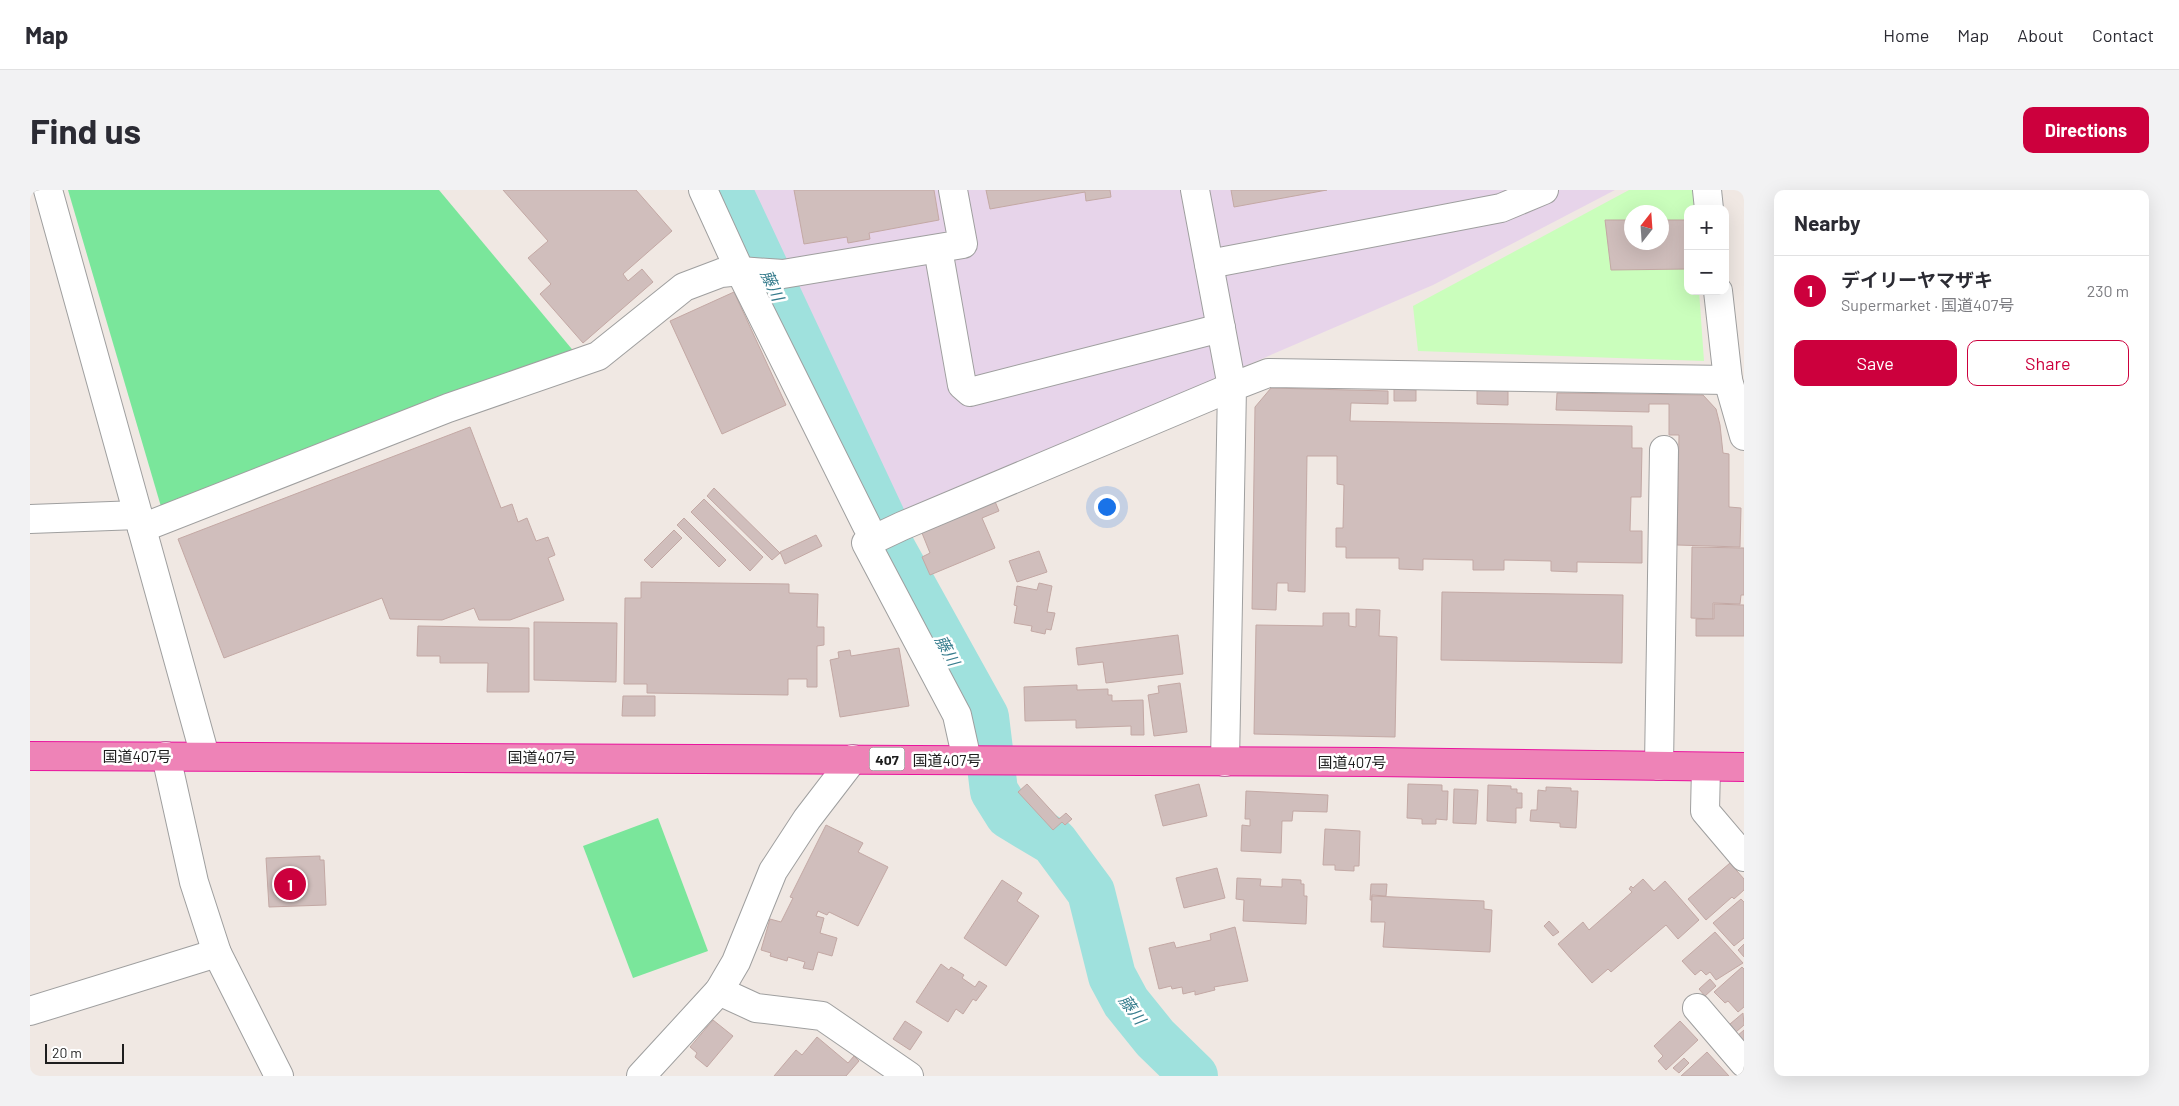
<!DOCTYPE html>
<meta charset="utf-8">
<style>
body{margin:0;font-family:Barlow,"Noto Sans JP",sans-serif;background:#f2f2f3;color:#2b2b33}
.controls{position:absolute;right:15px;top:15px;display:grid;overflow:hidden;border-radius:10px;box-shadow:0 5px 20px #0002}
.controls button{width:45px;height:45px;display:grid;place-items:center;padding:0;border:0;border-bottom:1px solid #e1e1e2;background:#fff;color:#2b2b33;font:25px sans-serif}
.compass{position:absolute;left:1594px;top:15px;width:45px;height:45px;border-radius:50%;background:#fff;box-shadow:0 5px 20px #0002;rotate:17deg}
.scale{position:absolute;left:15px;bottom:12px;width:79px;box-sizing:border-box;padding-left:5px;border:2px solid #1e1e1e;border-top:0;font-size:14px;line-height:18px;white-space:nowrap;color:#1e1e1e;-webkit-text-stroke:4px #fff;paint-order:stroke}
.you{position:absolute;left:1076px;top:316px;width:18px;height:18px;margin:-12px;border:4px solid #fff;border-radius:50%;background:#1a73e8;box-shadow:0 0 0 8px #1a73e833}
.badge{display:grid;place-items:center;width:32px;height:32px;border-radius:50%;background:#cc003d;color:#fff;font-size:16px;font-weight:700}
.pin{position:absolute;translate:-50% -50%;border:2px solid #fff;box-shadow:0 1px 5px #0006}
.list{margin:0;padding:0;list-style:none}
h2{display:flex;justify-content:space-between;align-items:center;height:65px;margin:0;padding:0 20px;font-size:21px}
h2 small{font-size:16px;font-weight:400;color:#7c7c81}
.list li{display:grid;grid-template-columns:32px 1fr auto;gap:15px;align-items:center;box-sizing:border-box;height:70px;padding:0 20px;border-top:1px solid #e1e1e2}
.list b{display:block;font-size:19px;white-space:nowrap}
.list p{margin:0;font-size:16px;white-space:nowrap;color:#7c7c81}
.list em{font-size:16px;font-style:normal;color:#7c7c81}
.actions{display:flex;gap:10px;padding:15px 20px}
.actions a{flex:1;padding:11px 0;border:1px solid #cc003d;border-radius:10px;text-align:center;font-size:18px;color:#cc003d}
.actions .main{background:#cc003d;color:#fff}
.map{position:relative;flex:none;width:1714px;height:886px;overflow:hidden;border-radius:10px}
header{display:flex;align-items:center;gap:30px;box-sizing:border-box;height:70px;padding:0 25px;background:#fff;border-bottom:1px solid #e1e1e2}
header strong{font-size:24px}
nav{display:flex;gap:28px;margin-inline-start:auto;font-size:18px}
.intro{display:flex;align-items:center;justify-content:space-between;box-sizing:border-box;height:120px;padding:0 30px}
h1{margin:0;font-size:35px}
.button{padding:12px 22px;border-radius:10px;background:#cc003d;color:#fff;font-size:18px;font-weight:700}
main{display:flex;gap:30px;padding:0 30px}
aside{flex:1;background:#fff;border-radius:10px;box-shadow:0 5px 20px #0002}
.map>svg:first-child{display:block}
.industrial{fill:#e7d4ea}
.park{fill:#cafebc;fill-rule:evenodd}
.pitch{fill:#7ae69b}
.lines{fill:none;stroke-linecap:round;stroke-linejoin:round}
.river{stroke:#9fe1dd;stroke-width:48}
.building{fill:#d0bebc;stroke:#c3a8a4}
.minor-casing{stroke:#9f9f9f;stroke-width:30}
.highway-casing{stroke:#e9149d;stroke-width:30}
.minor{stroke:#fff;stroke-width:28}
.highway{stroke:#ee83b7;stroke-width:28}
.labels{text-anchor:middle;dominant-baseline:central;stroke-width:5;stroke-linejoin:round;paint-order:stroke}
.shield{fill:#fff;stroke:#626262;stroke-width:1}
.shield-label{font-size:14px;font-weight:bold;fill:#1e1e1e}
.street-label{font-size:15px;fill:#1e1e1e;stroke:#fff}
.water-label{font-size:16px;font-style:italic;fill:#367c8d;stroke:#fff}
</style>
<header>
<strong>Map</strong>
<nav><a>Home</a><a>Map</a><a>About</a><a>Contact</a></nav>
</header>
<div class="intro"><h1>Find us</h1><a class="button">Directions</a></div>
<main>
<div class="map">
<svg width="1714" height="886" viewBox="0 0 1714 886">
<rect width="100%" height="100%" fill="#f0e8e3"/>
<polygon class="industrial" points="718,0 1585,0 1403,95 867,326"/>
<path class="park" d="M 1599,0 L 1663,0 L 1664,19 L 1658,19 L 1658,101 L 1669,101 L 1674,171 L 1388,161 L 1383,116 ZM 1602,22 L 1632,22 L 1632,52 L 1602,52 Z"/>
<g class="pitch">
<polygon points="38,0 409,0 546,164 132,320"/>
<polygon points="628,628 678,761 603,788 553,656"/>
</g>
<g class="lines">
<polyline class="river" points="698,0 852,329 859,354 955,527 964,601 979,625 1024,652 1061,702 1082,786 1096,812 1125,848 1164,886"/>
</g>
<g class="building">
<polygon points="473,0 606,0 642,41 593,84 598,91 612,79 623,92 553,153 510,104 521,94 498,68 518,51"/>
<polygon points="764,0 904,0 909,30 839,43 840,49 818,53 817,47 774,54"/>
<polygon points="956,0 1080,0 1081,7 1056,11 1055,2 960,19"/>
<polygon points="1201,0 1297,0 1204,17"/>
<polygon points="1575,30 1602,30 1602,52 1632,52 1632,30 1658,30 1658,79 1581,80"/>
<polygon points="704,102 756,215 692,244 640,131"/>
<polygon points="1241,198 1358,201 1358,214 1321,213 1320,231 1602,236 1602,258 1612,258 1611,307 1601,307 1600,341 1612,341 1612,373 1547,372 1547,382 1521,381 1521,371 1474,370 1474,380 1443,380 1443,370 1393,369 1393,380 1369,379 1369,368 1316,368 1316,357 1306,357 1306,338 1313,338 1314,295 1307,294 1307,266 1277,266 1275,402 1258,401 1258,393 1247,393 1246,420 1222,419 1225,217"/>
<polygon points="1364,199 1386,200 1386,211 1364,211"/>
<polygon points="1447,200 1478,201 1478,215 1447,214"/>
<polygon points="1527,203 1673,205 1686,219 1690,235 1693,263 1699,264 1699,317 1711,318 1710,357 1647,355 1649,245 1639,245 1639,214 1619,214 1619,222 1526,220"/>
<polygon points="440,237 471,318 482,314 488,332 497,328 506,351 518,347 525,365 518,368 534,410 480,430 449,430 444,418 412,430 360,429 352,408 194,468 148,349"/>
<polygon points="684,298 750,363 742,370 677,306"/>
<polygon points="674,309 733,367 720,381 661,322"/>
<polygon points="964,309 969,321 952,328 965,358 900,385 892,367 900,363 892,343 911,335 909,331"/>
<polygon points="654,328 696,370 689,377 647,335"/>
<polygon points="644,340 652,348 622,378 614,370"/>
<polygon points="786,345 792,356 755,374 750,362"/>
<polygon points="1662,357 1714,358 1714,405 1711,405 1710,414 1683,413 1683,429 1661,428"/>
<polygon points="1009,361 1017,382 987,392 979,371"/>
<polygon points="611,392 759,394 759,403 788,404 787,437 794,437 794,455 787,456 787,497 777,497 777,489 758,489 758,505 617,503 617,494 594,494 595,408 611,408"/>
<polygon points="1009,393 1022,396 1017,422 1025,423 1021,440 1016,439 1015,444 1001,441 1002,436 984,433 987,416 984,415 987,396 1007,400"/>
<polygon points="1412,402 1593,405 1592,473 1411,470"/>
<polygon points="1684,414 1714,415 1714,446 1666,446 1666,429 1684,429"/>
<polygon points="1326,419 1350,420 1349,446 1367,447 1365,547 1224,544 1226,435 1293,436 1293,423 1319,423 1319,436 1326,437"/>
<polygon points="504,432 587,433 586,492 504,490"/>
<polygon points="388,436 499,438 499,502 457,502 458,473 410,473 410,466 387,466"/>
<polygon points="1148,445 1153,484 1076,493 1073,472 1048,475 1046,458"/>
<polygon points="869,458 879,516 810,527 800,470 809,468 808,462 820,460 821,466"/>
<polygon points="1150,493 1157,542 1124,546 1118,505 1129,503 1128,496"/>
<polygon points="1047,495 1047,500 1078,499 1078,505 1082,505 1082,511 1113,510 1114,545 1101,545 1101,536 1046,538 1046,530 995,531 994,497"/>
<polygon points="593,506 625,506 625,526 592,526"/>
<polygon points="997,594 1029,629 1036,623 1042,629 1035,635 1032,632 1023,640 988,602"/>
<polygon points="1169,594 1177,626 1133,636 1125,605"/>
<polygon points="1378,594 1412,595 1412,601 1418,601 1417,630 1406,629 1406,634 1392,634 1392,629 1377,628"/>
<polygon points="1458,595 1481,596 1481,599 1487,599 1487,603 1492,603 1492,618 1486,618 1486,633 1457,631"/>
<polygon points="1516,597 1541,598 1541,601 1548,601 1546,638 1530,637 1530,633 1500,631 1501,620 1507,620 1508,600 1516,601"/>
<polygon points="1424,599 1448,600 1446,634 1423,633"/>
<polygon points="1216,601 1298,605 1297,622 1263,621 1262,631 1252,631 1251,663 1211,661 1212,635 1220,636 1220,629 1215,629"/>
<polygon points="796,635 833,653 828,662 858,677 828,736 799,722 797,725 788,721 786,726 794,728 790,743 807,748 802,766 788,762 783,780 773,778 775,772 758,767 757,771 740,766 741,763 731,760 740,729 751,732 763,708 760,707"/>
<polygon points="1295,639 1330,641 1329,676 1324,676 1324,681 1305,680 1305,675 1293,675"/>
<polygon points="290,666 290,670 294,670 296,715 239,717 236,668"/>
<polygon points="1700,673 1714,689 1714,700 1704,709 1702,707 1676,730 1658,709"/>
<polygon points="1187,678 1195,708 1154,718 1146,688"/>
<polygon points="1207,688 1231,689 1230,696 1252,697 1252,689 1271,690 1271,694 1274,694 1274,706 1277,706 1276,734 1213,731 1214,710 1206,709"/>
<polygon points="1613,689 1624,701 1635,691 1669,730 1648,749 1636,735 1581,782 1578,779 1562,793 1528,754 1553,732 1559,740 1602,702 1599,699 1601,696 1603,698"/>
<polygon points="972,690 992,703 987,711 1009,726 976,776 934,748"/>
<polygon points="1341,694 1357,694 1356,706 1342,705 1342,710 1340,710"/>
<polygon points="1342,706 1454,711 1454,719 1462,720 1460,762 1353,757 1355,732 1341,732"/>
<polygon points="1711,709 1714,712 1714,748 1704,756 1683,733"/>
<polygon points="1519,731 1529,742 1523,746 1514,736"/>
<polygon points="1205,737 1218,791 1184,797 1185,800 1165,805 1165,801 1153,804 1152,797 1142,799 1141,796 1129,799 1119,758 1144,752 1146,758 1181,750 1180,744"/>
<polygon points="1685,742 1713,773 1686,790 1680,782 1676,785 1671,780 1665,785 1652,771"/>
<polygon points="1714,754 1714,767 1708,760"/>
<polygon points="911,774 919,780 921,777 934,785 932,788 945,797 949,791 957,796 946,811 943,809 933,824 926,819 918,832 886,812"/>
<polygon points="1712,777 1714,779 1714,817 1708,822 1698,811 1695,813 1684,802"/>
<polygon points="1680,789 1686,796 1675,806 1669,799"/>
<polygon points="1713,823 1714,835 1706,842 1700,834"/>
<polygon points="683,830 703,846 677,877 665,867 667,863 660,857"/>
<polygon points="875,831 892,842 880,860 863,849"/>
<polygon points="1650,831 1668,850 1636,880 1628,871 1633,866 1624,856"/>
<polygon points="1714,840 1714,853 1707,846"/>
<polygon points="787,847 818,873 824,866 829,871 816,886 744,886 766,860 772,865"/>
<polygon points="1677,862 1699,886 1651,886 1661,877"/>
<polygon points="1654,868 1659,873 1649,883 1643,878"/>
</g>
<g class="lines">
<defs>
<g id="minor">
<polyline points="18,0 175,566"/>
<polyline points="673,0 710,81 837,336"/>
<polyline points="1677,0 1679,19"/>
<polyline points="908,59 932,195 940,202 1191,138"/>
<polyline points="1179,74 1471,18 1514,0"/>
<polyline points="1688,101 1698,190 1714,246"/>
<polyline points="0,329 108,325"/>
<polyline points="112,338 418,218 568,166 654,97 691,83 710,81 753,84 933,54 923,0"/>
<polyline points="136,566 164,692 187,763 249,886"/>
<polyline points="937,570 927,525 836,353 872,336 1202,197 1165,0"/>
<polyline points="1195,572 1202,197 1238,183 1698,190"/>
<polyline points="1629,576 1634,260"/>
<polyline points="1676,577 1675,621 1714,667"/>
<polyline points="689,801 726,818 792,826 879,886"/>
<polyline points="1667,818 1714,873"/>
<polyline points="0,821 187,763"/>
<polyline points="611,886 689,801 706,772 743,681 777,629 823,569"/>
</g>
<polyline id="highway" points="0,566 1345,572 1714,577"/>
</defs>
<use href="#minor" class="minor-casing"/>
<use href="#highway" class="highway-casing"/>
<use href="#minor" class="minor"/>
<use href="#highway" class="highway"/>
</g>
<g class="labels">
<rect class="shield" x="839.5" y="557.5" width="35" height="23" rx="4"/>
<g class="shield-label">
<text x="857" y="569">407</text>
</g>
<g class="street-label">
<text x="107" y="566">国道407号</text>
<text x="512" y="567">国道407号</text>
<text x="917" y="570">国道407号</text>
<text x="1322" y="572">国道407号</text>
</g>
<g class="water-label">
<text transform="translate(743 95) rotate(65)">藤川</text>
<text transform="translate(918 460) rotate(61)">藤川</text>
<text transform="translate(1103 819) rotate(54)">藤川</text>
</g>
</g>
</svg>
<div class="controls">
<button>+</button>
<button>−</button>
</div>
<svg class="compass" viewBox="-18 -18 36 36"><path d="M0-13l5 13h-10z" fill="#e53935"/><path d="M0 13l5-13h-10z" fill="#7c7c81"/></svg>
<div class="scale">20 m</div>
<div class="you"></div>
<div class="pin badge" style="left:260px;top:694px">1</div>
</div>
<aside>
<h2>Nearby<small></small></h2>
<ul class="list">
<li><span class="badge">1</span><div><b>デイリーヤマザキ</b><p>Supermarket · 国道407号</p></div><em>230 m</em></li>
</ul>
<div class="actions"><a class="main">Save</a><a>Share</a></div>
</aside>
</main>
